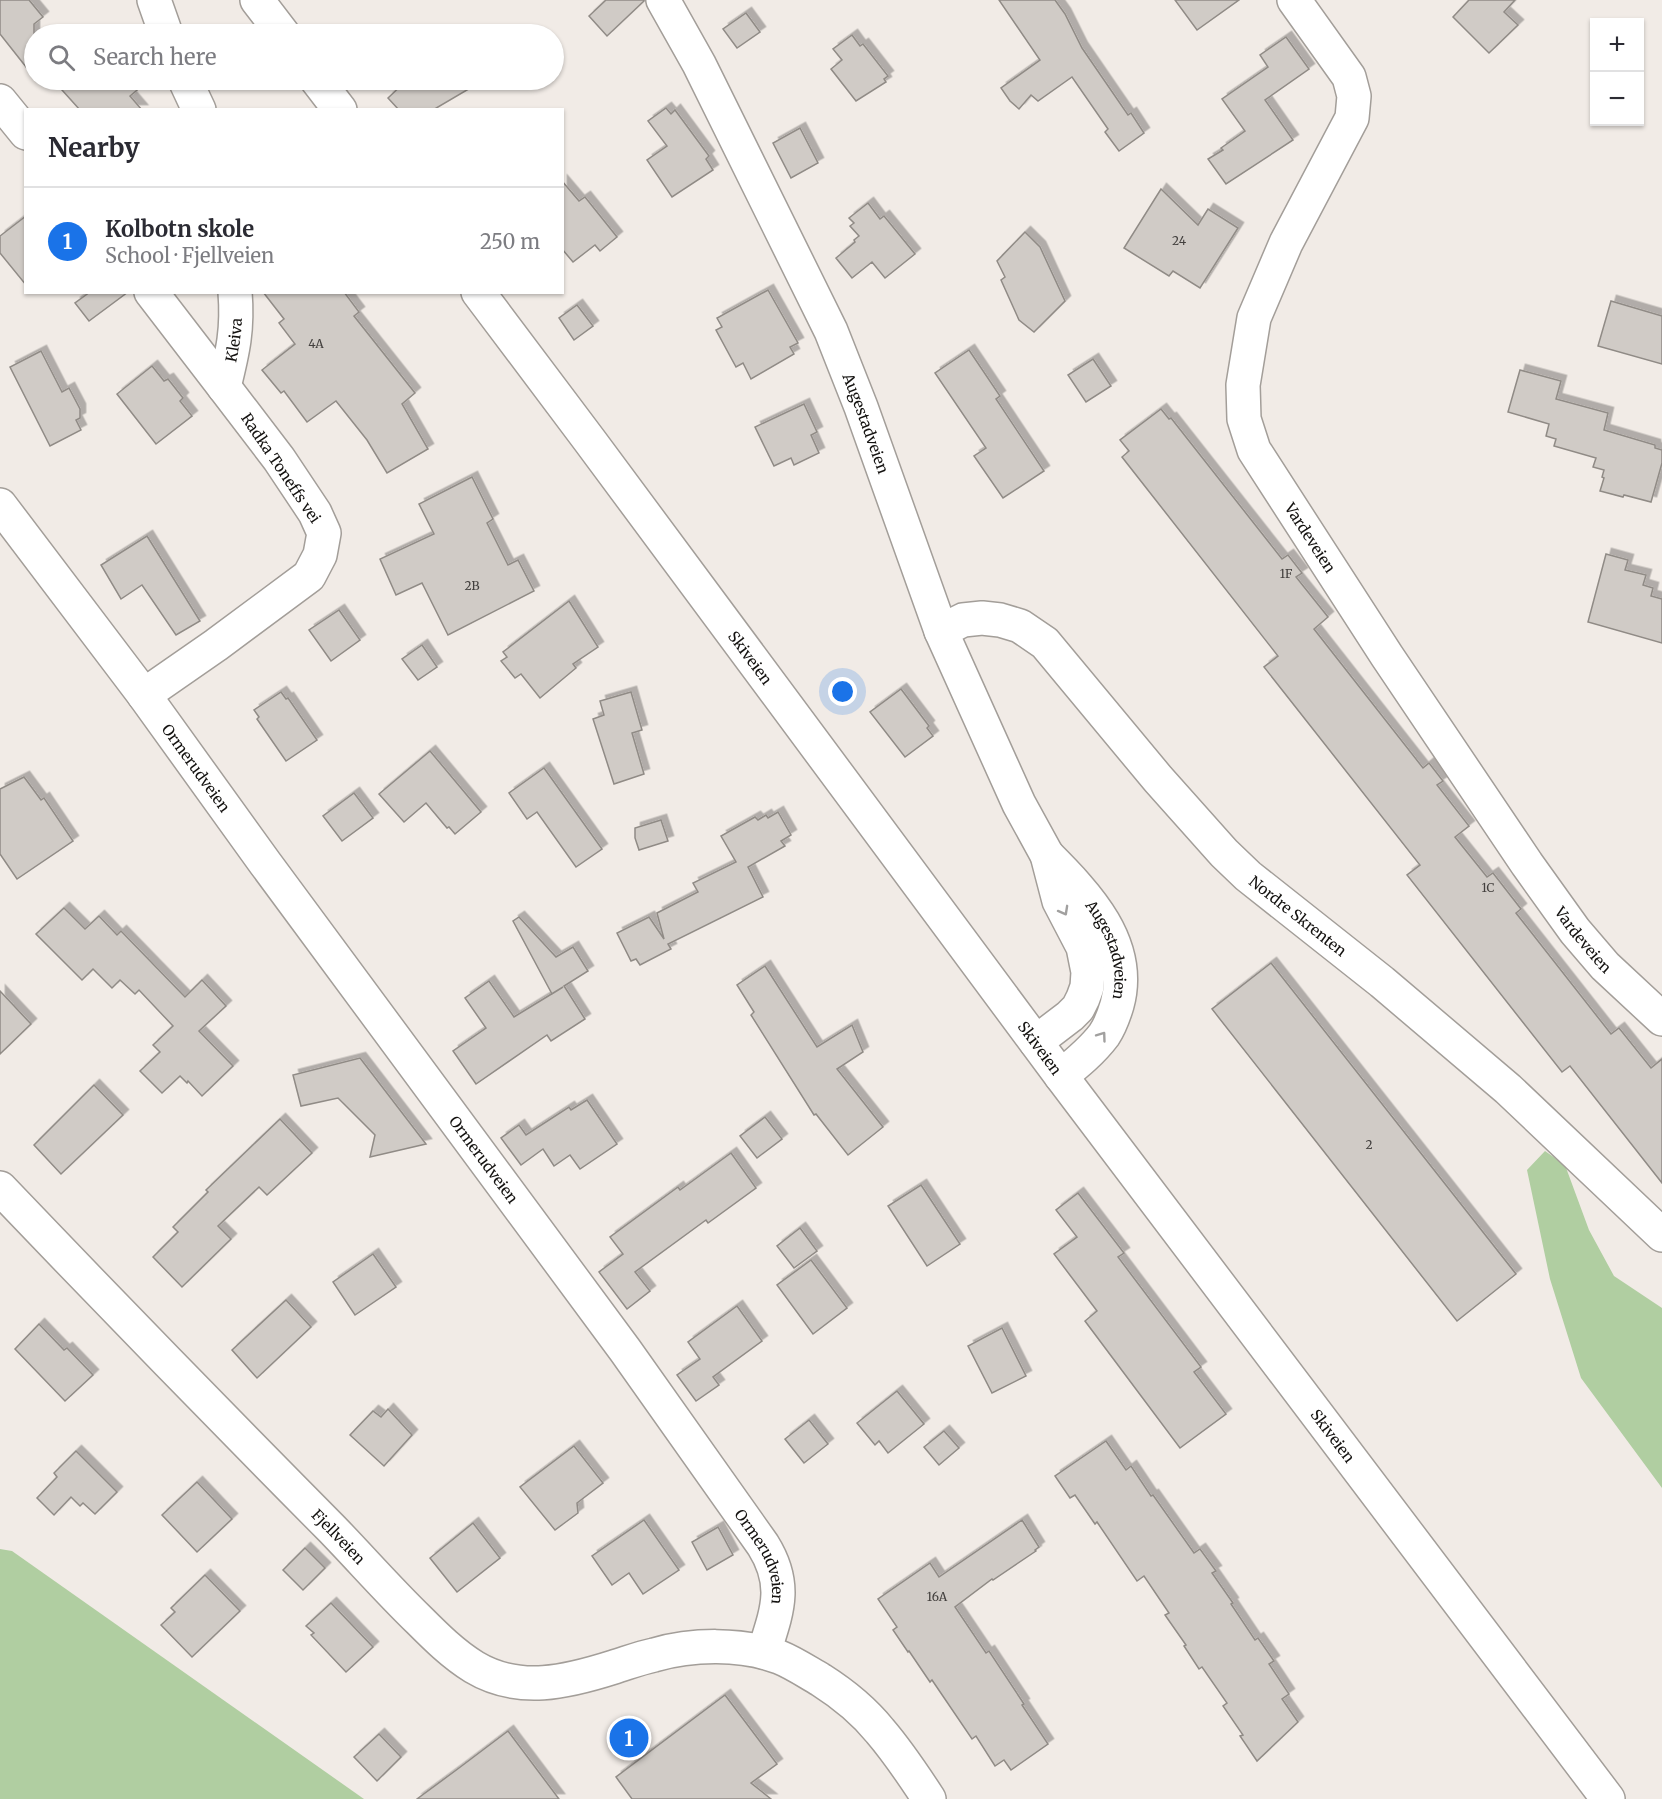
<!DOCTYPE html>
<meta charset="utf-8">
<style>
body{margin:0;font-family:Merriweather,serif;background:#f7f7f7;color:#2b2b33}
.controls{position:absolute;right:18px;top:18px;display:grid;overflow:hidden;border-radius:0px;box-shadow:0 2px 4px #0004}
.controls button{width:54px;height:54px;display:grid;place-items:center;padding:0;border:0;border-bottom:2px solid #e1e1e2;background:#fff;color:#2b2b33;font:30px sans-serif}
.you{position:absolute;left:843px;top:692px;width:21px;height:21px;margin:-15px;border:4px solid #fff;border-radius:50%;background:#1a73e8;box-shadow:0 0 0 9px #1a73e833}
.badge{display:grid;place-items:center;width:39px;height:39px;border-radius:50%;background:#1a73e8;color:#fff;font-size:20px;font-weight:700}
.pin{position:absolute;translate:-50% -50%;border:3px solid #fff;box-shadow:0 2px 6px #0006}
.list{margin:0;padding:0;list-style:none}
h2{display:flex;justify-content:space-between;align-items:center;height:78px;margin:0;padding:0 24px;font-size:26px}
h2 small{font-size:20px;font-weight:400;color:#7c7c81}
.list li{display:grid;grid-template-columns:39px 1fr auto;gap:18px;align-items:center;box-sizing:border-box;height:108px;padding:0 24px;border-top:2px solid #e1e1e2}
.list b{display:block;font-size:22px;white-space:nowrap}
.list p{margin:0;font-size:20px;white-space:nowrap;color:#7c7c81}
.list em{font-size:20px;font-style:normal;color:#7c7c81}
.icon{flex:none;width:33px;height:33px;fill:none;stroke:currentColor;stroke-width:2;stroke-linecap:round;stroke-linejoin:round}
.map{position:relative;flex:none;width:1662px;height:1799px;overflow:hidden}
.search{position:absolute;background:#fff;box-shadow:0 2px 4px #0004;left:24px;top:24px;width:540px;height:66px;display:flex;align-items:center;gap:15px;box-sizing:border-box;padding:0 21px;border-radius:33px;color:#7c7c81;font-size:22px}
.panel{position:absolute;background:#fff;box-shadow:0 2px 4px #0004;left:24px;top:108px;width:540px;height:186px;border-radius:0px}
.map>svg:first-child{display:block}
.green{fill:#b0cea1}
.building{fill:#d0cbc6;stroke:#908b86;stroke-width:1.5;filter:url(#shadow)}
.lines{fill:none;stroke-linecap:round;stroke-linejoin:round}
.minor-casing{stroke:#a39e99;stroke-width:36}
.secondary-casing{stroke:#a39e99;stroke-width:36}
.minor{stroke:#fff;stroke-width:33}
.secondary{stroke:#fff;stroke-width:33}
.oneway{stroke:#a1a09f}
.labels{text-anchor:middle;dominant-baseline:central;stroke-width:6;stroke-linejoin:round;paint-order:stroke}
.number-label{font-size:12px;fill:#43403e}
.street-label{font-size:15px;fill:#141210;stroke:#fff}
</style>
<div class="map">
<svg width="1662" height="1799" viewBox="0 0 1662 1799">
<defs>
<filter id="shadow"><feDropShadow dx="5.5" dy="-5.5" stdDeviation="0" flood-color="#0004"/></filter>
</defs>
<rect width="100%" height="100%" fill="#f1ebe6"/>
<g class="green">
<polygon points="1545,1151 1565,1165 1589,1230 1614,1276 1662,1308 1662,1488 1581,1378 1550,1279 1527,1170"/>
<polygon points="0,1549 12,1551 364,1799 0,1799"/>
</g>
<g class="building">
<polygon points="0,0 29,0 43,17 34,24 34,77 0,34"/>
<polygon points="606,0 644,0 644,1 607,36 589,16"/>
<polygon points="999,0 1055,0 1065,14 1082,48 1128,115 1131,113 1144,133 1119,151 1105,132 1108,129 1072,77 1038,101 1031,95 1019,109 1010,101 1001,88 1040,60"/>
<polygon points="1175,0 1239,0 1197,30"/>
<polygon points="1469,0 1515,0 1504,12 1518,25 1489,53 1453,17"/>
<polygon points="746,13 760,32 737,48 723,29"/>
<polygon points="852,35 860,46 863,44 888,76 884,79 886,82 856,101 831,69 842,60 833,49"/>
<polygon points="1286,37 1309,69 1265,100 1293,140 1226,184 1208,159 1223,150 1221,148 1245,131 1222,99 1268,67 1260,55"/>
<polygon points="53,80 149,80 130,96 142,110 80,110"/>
<polygon points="407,80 484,80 433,110 399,110 388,98"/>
<polygon points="666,108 671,114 675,110 709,156 706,159 713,170 672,197 647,160 667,146 648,121"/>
<polygon points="800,128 818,163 791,178 773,143"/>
<polygon points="562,181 579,201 585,197 617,237 600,251 595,245 573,262 562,249"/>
<polygon points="1161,189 1198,225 1208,209 1238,228 1200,288 1173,271 1169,276 1124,248"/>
<polygon points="868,203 880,219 884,216 915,254 885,278 872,262 852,278 836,258 855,242 854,240 859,236 850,226 854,223 849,218"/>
<polygon points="26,216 26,285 0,253 0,236"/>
<polygon points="1025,232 1040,247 1065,301 1034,332 1019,320 1001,280 1005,277 997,261"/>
<polygon points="768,290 798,343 790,347 794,354 751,379 743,363 736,367 716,330 722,327 717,318"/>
<polygon points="90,292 128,292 89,321 75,303"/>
<polygon points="263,292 344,292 359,312 354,316 415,393 402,404 428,449 387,473 367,440 336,401 307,422 284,391 281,393 262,370 295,344 279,323 284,319"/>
<polygon points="1611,301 1662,316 1662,364 1598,346"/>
<polygon points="577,305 593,326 574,340 559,318"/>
<polygon points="969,350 1000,396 996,399 1044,471 1003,498 974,456 986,448 935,373"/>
<polygon points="41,351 62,392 69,388 80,409 80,418 76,420 81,430 50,446 10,367"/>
<polygon points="1093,359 1111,386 1086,402 1068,375"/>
<polygon points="152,366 164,381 168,379 183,398 180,401 192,416 156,444 117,394"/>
<polygon points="1520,370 1561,381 1556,399 1608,413 1604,430 1655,445 1655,448 1662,450 1662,463 1651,502 1624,495 1623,497 1600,491 1604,478 1602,477 1604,470 1593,467 1596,458 1554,446 1556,439 1546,436 1549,424 1508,412"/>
<polygon points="804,404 817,432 811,435 819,453 794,465 791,458 774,466 755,427"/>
<polygon points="1161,409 1169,419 1171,418 1282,559 1288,555 1302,573 1296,577 1328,617 1314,629 1423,768 1429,763 1443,781 1437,785 1469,826 1455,837 1487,877 1493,873 1521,909 1516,913 1611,1034 1619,1028 1651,1068 1662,1059 1662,1183 1570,1066 1562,1072 1407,875 1420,865 1264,667 1278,656 1122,457 1129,451 1120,440"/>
<polygon points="472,477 493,519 487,523 508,565 518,560 534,591 448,635 422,583 396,595 380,559 434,534 419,504"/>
<polygon points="147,536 200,621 176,635 142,585 121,599 101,565"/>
<polygon points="1606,554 1628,560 1625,570 1646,575 1643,585 1653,588 1651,596 1662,599 1662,643 1588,622"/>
<polygon points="569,601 598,647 573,664 576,668 540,698 521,674 515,678 501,661 507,657 503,652"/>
<polygon points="339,610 360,640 331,661 309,630"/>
<polygon points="422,645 437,667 418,680 402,659"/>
<polygon points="901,689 929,726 927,728 933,736 905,757 870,712"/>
<polygon points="281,692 286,699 288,698 317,740 286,761 257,719 259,717 254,710"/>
<polygon points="631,692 642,730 632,733 644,774 614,784 593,719 604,715 600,701"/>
<polygon points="430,751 481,812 455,834 449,827 447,828 426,803 404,822 379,794"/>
<polygon points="544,768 602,849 576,867 537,812 527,819 509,793"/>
<polygon points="24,777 41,800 44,798 73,841 17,879 0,854 0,789"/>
<polygon points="354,793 373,818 342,841 323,816"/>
<polygon points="778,812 791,835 781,841 785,846 748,867 763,897 668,944 671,949 640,965 636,959 631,961 617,933 649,917 664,939 657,913 698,892 693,883 736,862 721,836 755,817 758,820 766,815 768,818"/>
<polygon points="661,820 668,841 639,850 635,838 635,828"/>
<polygon points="64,908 85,929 99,916 117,935 121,931 185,997 202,980 226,1006 199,1031 233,1066 202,1096 188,1081 187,1083 180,1076 162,1093 140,1071 160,1052 153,1045 173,1026 139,990 135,994 120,980 112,988 93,969 82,980 36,934"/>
<polygon points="519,917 556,957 573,947 588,971 564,986 585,1019 551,1041 547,1035 476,1084 453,1051 486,1028 465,998 489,981 514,1017 563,987 552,994 513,921"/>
<polygon points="1271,963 1516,1274 1457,1321 1212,1009"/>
<polygon points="765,966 817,1047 852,1025 863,1052 837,1069 883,1127 848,1155 816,1114 814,1115 751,1015 754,1012 737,985"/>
<polygon points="0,991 31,1024 0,1054"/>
<polygon points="360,1058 426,1144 370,1157 375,1135 338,1098 301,1106 293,1075"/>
<polygon points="94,1085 123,1115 61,1174 34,1145"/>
<polygon points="587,1100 617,1144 580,1169 570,1155 554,1166 543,1149 521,1165 501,1138 519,1125 526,1135 569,1107 571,1110"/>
<polygon points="765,1117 782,1139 757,1158 740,1136"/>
<polygon points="280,1119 312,1153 267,1195 259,1187 218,1226 231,1239 182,1287 153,1257 178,1232 173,1227 208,1192 206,1190"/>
<polygon points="731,1153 756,1188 708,1223 706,1220 635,1272 650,1291 627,1309 599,1272 623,1254 610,1237 678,1187 680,1190"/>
<polygon points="921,1185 960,1244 927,1266 888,1206"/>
<polygon points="1078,1193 1124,1253 1118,1257 1201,1367 1194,1372 1226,1414 1180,1448 1085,1321 1097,1311 1054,1254 1077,1237 1056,1210"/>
<polygon points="800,1228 817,1251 794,1268 777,1246"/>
<polygon points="373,1254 396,1287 355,1315 333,1282"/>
<polygon points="811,1260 847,1308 813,1334 777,1285"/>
<polygon points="286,1300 311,1327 257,1378 232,1350"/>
<polygon points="737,1306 762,1341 713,1377 719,1385 696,1401 677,1375 700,1359 688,1342"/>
<polygon points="39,1324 64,1350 67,1348 93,1375 65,1401 15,1349"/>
<polygon points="1002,1328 1026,1376 992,1393 968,1346"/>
<polygon points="897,1391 924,1424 888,1453 879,1441 875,1445 857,1423"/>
<polygon points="388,1409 412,1435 384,1466 350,1435 373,1411 381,1417"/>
<polygon points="809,1420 828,1444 804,1463 785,1439"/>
<polygon points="944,1431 959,1448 939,1465 924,1447"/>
<polygon points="1106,1441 1126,1470 1131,1466 1151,1496 1153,1495 1194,1553 1200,1549 1216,1571 1212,1573 1233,1603 1231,1604 1255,1640 1258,1638 1274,1661 1269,1664 1289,1694 1282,1699 1298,1722 1257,1761 1240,1736 1243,1735 1223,1706 1227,1703 1202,1667 1199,1669 1184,1646 1186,1645 1165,1615 1169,1613 1144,1576 1137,1581 1097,1522 1095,1524 1075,1495 1070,1498 1055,1476"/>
<polygon points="574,1446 603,1483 577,1503 578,1513 555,1530 520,1487"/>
<polygon points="76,1451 117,1492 95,1514 83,1503 80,1506 71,1497 54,1515 37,1498 57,1477 54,1473"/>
<polygon points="197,1482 232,1519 197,1552 162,1515"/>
<polygon points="644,1520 679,1570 643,1594 629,1573 612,1585 592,1556"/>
<polygon points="1022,1520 1039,1547 1035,1550 1036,1551 993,1580 992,1579 955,1607 986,1653 989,1651 1024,1704 1022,1705 1048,1744 1011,1770 1004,1760 995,1766 976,1736 972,1739 932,1680 930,1682 909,1651 908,1652 893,1630 897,1627 878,1599 930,1563 939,1577"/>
<polygon points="473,1523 500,1558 457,1592 430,1558"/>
<polygon points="718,1527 733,1555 707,1570 692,1542"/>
<polygon points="305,1548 325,1568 303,1590 283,1570"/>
<polygon points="205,1575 240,1611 192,1657 161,1625 175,1612 171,1608"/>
<polygon points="331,1603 373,1647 346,1672 311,1635 314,1633 306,1626"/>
<polygon points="725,1695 777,1764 751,1783 771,1799 632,1799 616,1777"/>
<polygon points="508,1731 559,1799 417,1799 459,1768"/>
<polygon points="379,1734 401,1757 377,1781 354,1757"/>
</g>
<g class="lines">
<defs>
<g id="minor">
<polyline points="154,0 166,34"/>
<path id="s1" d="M 663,0 L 699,64 L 831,331 L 861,407 L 941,631 L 1019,804 L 1047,855 L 1059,901 L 1083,947 L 1088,972 L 1087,987 L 1083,998 L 1078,1008 L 1070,1016 L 1036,1042"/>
<path id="s2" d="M 1294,0 L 1349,77 L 1354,96 L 1352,118 L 1286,243 L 1254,318 L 1243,385 L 1244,419 L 1254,450 L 1387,656 L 1527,864 L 1575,931 L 1605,966 L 1662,1019"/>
<polyline points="185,80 199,110"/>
<polyline points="0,101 26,133"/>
<path id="s3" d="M 224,387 C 233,351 238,329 235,292"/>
<path id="s4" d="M 0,505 L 144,695 L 265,863 L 625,1350 L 763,1545 C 788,1585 777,1611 764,1652"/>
<path id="s5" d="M 941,631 L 963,620 L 982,618 L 1000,620 L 1020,626 L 1045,643 L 1158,779 L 1224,853 L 1248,876 L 1382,982 L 1508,1089 L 1662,1235"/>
<polyline points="144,695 216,645 309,576 320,555 324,533 315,513 279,459 224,387 151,292"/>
<path id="s6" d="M 1047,855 C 1087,895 1134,944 1117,1005 C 1114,1015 1110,1026 1104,1035 C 1092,1051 1076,1064 1061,1076"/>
<path id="s7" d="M 0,1188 C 110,1303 220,1416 332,1529 C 361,1559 389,1591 419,1620 C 436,1637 453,1654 474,1667 C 519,1694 567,1682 614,1667 C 627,1663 640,1658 654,1655 C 692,1644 741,1643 779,1657 C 794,1663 807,1672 821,1680 C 843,1694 863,1710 880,1731 C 898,1752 914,1776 929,1799"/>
</g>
<g id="secondary">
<polyline points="257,0 283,34"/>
<polyline points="317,80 340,110"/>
<path id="s8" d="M 478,292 L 590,441 L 1061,1076 L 1608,1799"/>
</g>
</defs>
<use href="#minor" class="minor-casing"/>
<use href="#secondary" class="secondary-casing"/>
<use href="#minor" class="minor"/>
<use href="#secondary" class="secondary"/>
</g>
<defs><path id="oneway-chevron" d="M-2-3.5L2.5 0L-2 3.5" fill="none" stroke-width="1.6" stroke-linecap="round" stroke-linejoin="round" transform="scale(1.5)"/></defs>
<g class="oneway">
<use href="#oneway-chevron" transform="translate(1064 911) rotate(61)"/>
<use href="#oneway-chevron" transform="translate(1102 1036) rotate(-54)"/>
</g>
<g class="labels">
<g class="number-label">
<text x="1179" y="240">24</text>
<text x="316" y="343">4A</text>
<text x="1286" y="573">1F</text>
<text x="472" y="585">2B</text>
<text x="1488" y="887">1C</text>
<text x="1369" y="1144">2</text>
<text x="937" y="1596">16A</text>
</g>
<g class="street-label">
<text stroke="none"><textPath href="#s3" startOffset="48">Kleiva</textPath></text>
<text stroke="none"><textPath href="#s1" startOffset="470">Augestadveien</textPath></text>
<text transform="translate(281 468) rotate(56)">Radka Toneffs vei</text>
<text stroke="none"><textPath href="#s2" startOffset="598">Vardeveien</textPath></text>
<text stroke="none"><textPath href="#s8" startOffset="456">Skiveien</textPath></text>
<text stroke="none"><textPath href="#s4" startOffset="328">Ormerudveien</textPath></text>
<text stroke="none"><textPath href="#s5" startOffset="486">Nordre Skrenten</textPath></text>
<text stroke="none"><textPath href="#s2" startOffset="1084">Vardeveien</textPath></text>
<text stroke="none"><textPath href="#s6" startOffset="116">Augestadveien</textPath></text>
<text stroke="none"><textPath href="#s8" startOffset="942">Skiveien</textPath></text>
<text stroke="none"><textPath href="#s4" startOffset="814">Ormerudveien</textPath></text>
<text stroke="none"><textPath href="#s8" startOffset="1428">Skiveien</textPath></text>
<text stroke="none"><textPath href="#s7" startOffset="486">Fjellveien</textPath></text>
<text stroke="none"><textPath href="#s4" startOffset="1300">Ormerudveien</textPath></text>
</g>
</g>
</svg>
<div class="controls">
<button>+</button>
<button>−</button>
</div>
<div class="you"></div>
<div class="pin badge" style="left:629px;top:1738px">1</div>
<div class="search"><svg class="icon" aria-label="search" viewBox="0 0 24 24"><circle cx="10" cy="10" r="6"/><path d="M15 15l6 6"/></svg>Search here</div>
<section class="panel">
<h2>Nearby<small></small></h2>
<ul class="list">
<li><span class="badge">1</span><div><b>Kolbotn skole</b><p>School · Fjellveien</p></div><em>250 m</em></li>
</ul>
</section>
</div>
